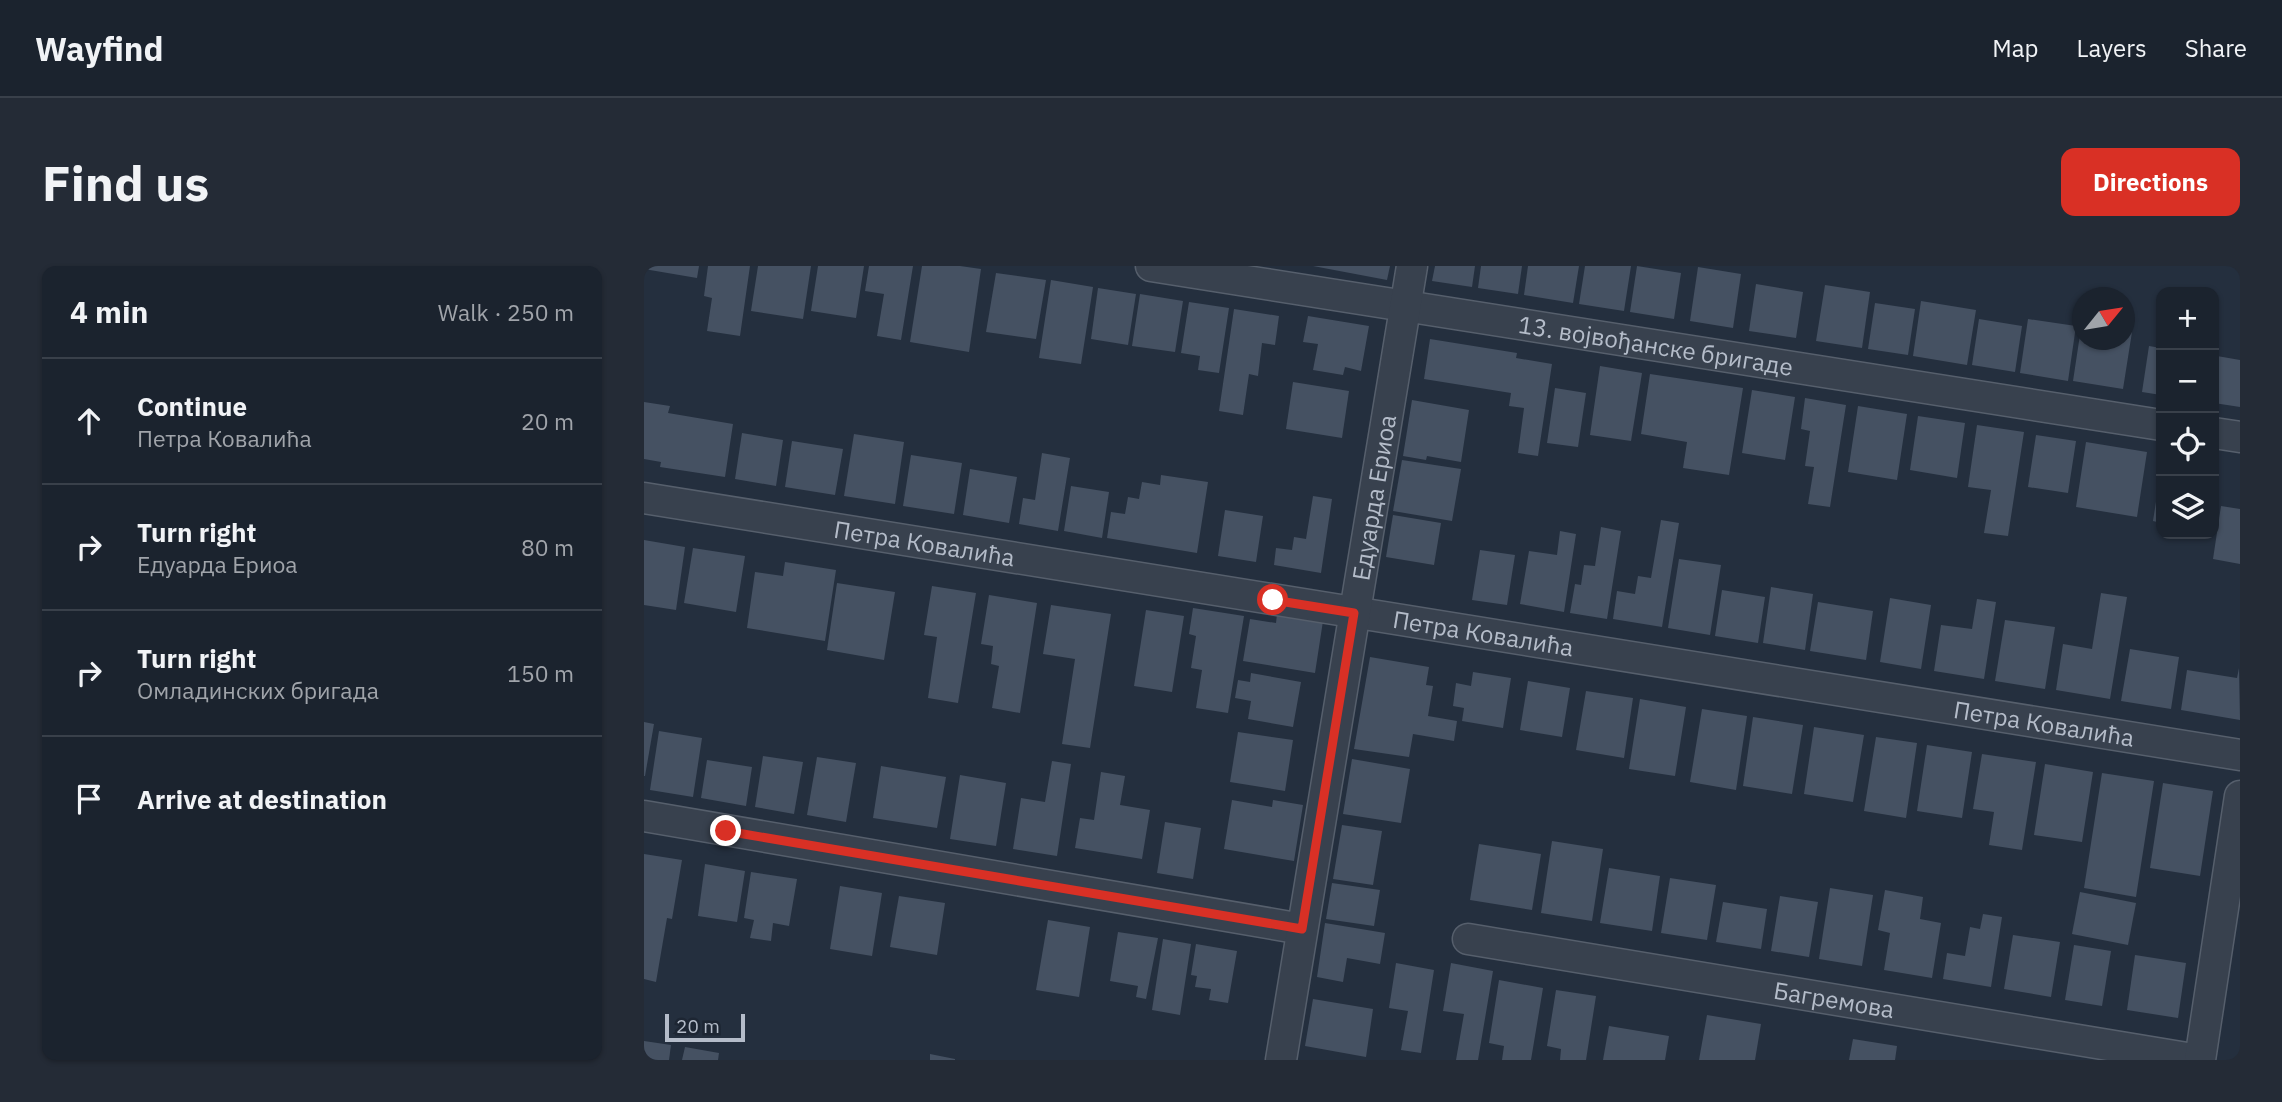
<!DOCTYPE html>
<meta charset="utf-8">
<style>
body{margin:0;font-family:"IBM Plex Sans",sans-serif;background:#242b36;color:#f1f3f6}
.controls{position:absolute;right:21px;top:21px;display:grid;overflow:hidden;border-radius:14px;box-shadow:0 2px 5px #0004}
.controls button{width:63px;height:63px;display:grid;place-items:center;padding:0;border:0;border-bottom:2px solid #39404a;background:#1b232e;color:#f1f3f6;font:35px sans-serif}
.compass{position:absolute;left:1428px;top:21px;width:63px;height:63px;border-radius:50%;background:#1b232e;box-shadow:0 2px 5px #0004;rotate:60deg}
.scale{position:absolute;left:21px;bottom:18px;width:80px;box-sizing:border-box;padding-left:7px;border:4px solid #b4bcc9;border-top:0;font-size:19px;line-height:24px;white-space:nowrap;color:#b4bcc9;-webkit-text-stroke:5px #1d2633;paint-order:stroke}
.stop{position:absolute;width:21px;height:21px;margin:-16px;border:5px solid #d93025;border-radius:50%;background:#fff}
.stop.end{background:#d93025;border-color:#fff;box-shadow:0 2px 7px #0008}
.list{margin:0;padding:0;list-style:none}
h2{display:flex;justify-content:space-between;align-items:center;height:91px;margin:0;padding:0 28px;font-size:30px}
h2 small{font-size:23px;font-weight:400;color:#a0a4aa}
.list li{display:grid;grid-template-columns:46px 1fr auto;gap:21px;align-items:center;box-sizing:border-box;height:126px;padding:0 28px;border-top:2px solid #39404a}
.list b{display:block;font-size:26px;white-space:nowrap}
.list p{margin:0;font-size:23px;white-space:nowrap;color:#a0a4aa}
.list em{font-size:23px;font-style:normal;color:#a0a4aa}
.icon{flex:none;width:38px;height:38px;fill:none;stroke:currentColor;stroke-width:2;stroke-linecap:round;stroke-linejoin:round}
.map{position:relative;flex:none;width:1596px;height:794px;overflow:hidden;border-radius:14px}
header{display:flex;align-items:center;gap:42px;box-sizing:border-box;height:98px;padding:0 35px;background:#1b232e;border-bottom:2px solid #39404a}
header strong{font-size:33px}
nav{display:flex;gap:38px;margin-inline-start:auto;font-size:24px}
.intro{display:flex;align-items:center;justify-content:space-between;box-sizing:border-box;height:168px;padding:0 42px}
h1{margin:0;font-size:49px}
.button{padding:18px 32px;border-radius:14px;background:#d93025;color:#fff;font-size:24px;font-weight:700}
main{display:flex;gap:42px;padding:0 42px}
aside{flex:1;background:#1b232e;border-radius:14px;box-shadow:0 2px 5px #0004}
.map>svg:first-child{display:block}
.building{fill:#455162}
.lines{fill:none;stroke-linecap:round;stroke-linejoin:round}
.minor-casing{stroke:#565f6c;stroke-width:33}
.minor{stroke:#38414e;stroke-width:30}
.route{stroke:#d93025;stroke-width:9}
.labels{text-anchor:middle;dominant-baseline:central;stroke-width:7;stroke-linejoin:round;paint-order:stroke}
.street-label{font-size:24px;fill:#b4bcc9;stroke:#1d2633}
</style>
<header>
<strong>Wayfind</strong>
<nav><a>Map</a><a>Layers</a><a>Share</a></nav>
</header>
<div class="intro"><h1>Find us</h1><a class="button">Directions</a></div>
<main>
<aside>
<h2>4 min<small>Walk · 250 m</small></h2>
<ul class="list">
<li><svg class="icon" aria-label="ahead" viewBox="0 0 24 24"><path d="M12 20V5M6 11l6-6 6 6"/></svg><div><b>Continue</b><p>Петра Ковалића</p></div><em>20 m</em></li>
<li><svg class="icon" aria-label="right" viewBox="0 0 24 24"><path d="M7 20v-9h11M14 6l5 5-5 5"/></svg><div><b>Turn right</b><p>Едуарда Ериоа</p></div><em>80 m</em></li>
<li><svg class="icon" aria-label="right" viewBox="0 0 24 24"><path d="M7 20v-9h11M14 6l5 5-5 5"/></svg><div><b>Turn right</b><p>Омладинских бригада</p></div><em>150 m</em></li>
<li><svg class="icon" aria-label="arrive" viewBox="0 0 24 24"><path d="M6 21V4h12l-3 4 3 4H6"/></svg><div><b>Arrive at destination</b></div></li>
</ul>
</aside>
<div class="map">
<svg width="1596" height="794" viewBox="0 0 1596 794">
<rect width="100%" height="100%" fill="#242f3e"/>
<g class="building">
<polygon points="0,0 55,0 53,12 0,3"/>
<polygon points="64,0 106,0 96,70 63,65 68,32 60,30"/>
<polygon points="114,0 167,0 159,53 107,45"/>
<polygon points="174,0 220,0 212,52 167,45"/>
<polygon points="225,0 269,0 257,74 233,70 240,28 221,25"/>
<polygon points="278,0 316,0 337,3 325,86 266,76"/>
<polygon points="669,0 746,0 743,14"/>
<polygon points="791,0 831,0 828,21 788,15"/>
<polygon points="837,0 878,0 874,28 834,22"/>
<polygon points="884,0 935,0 929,37 880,29"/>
<polygon points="941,0 987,0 980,45 935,38"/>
<polygon points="993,0 1037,7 1030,53 986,46"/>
<polygon points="1054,1 1097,8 1089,62 1046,55"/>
<polygon points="352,7 402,14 392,73 342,66"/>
<polygon points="407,14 449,21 437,98 395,92"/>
<polygon points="1112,18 1159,26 1152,72 1105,65"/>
<polygon points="1181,19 1226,26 1218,82 1172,75"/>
<polygon points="454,22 492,28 484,79 447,73"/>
<polygon points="496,28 539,35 531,86 488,80"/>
<polygon points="1277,35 1332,44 1323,99 1269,90"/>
<polygon points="545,36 585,42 575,107 554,104 556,90 537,87"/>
<polygon points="1231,37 1271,43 1264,89 1224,83"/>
<polygon points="590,43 635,50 631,79 618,77 614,110 605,108 599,149 575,145"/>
<polygon points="664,50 725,60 717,105 701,101 699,109 669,104 674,78 659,76"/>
<polygon points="1335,53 1378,60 1371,106 1328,99"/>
<polygon points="1384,53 1432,60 1424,115 1376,107"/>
<polygon points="1437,62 1438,74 1480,74 1480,65 1488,66 1479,123 1429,115"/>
<polygon points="786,73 873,87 872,92 908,98 894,190 874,187 880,142 865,140 867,127 780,113"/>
<polygon points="1505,80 1517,82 1517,129 1498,126"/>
<polygon points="1573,90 1596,94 1596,141 1570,137"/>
<polygon points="956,100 998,107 987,175 946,169"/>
<polygon points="1006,108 1099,122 1085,209 1039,202 1043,176 997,168"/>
<polygon points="649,116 705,125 698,172 642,163"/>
<polygon points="911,122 942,127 934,181 903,177"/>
<polygon points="1108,124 1151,131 1141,194 1098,187"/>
<polygon points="1161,132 1202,139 1186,241 1164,238 1170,201 1161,200 1166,165 1157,163"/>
<polygon points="768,134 825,144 817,196 783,190 782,194 759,190"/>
<polygon points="0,136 26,140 24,147 89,158 81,211 16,201 17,196 0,193"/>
<polygon points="1214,140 1263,148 1253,214 1204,206"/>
<polygon points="1274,150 1321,157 1313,212 1266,204"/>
<polygon points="1333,159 1380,166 1364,270 1340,267 1347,224 1324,221"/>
<polygon points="98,167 139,174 132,220 91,213"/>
<polygon points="210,168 260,176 251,238 200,230"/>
<polygon points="1392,169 1432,175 1424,227 1384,221"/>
<polygon points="148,175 199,183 191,229 141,221"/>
<polygon points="1442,176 1503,186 1493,251 1432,241"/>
<polygon points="398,187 426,192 414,265 375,258 379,232 391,234"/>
<polygon points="267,189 318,197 310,248 259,240"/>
<polygon points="758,194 817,203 808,255 749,245"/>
<polygon points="326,203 373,211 365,257 319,249"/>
<polygon points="517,209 564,216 553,287 463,272 467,246 481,248 484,231 495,233 498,216 516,219"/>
<polygon points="1516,210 1517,210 1517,257 1509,255"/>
<polygon points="427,220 465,226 458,272 420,265"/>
<polygon points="669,230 688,233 677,307 630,299 632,282 648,284 650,271 662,273"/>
<polygon points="1577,240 1596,243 1596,298 1569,293"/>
<polygon points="581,244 619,250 612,296 574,290"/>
<polygon points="749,249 797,257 790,299 742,291"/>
<polygon points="1017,254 1035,257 1018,361 969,353 973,325 991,328 994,310 1007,312"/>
<polygon points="957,261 977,265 963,353 926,347 931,318 937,319 940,299 951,300"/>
<polygon points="916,265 932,268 920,346 876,338 885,285 913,289"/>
<polygon points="0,274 41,281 32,344 0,339"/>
<polygon points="49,282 101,290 92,346 40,337"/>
<polygon points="836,284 871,289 863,339 828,334"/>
<polygon points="1035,293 1077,299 1066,369 1024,362"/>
<polygon points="141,296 192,304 181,375 103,362 111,306 139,310"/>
<polygon points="193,317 251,326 240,394 183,384"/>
<polygon points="288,320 332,327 314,437 284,432 293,371 280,369"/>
<polygon points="1127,321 1169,328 1161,384 1119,377"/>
<polygon points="1078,324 1121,331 1114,377 1071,370"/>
<polygon points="1457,327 1483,331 1466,433 1412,424 1419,378 1448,383"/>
<polygon points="345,329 393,337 376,447 348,442 355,400 347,398 349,380 337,378"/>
<polygon points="1246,332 1287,339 1277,403 1236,396"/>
<polygon points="1333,333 1352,336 1340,413 1290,405 1297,359 1328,363"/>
<polygon points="1174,336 1229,345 1222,394 1166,385"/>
<polygon points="407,339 467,348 446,482 418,478 431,393 399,388"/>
<polygon points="549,342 600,350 584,447 552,442 558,404 547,402 552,370 545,368"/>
<polygon points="502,344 540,350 528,426 490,420"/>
<polygon points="633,348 679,355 671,407 599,395 606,353 632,357"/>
<polygon points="1361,354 1411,361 1401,423 1351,415"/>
<polygon points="1486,383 1535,391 1527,443 1477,435"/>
<polygon points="726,391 785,401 782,419 789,420 784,450 813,455 810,475 769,468 765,491 710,483"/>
<polygon points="1595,402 1596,454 1537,444 1543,404 1593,412"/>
<polygon points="829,406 867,412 859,462 818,455 820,442 809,440 812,417 827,420"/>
<polygon points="607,407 657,416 649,461 604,453 607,435 591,432 594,414 606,416"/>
<polygon points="884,415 926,422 918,471 876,464"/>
<polygon points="942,425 989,432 980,492 932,484"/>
<polygon points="996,433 1042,441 1031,510 985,503"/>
<polygon points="1058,443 1103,450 1092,524 1046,516"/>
<polygon points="1109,451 1159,459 1148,528 1099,520"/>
<polygon points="0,456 10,458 1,510 0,510"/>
<polygon points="1170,461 1220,469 1209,536 1160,528"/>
<polygon points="15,465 58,472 49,531 6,524"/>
<polygon points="594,466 649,474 641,525 586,516"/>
<polygon points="1232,471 1273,477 1262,552 1220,545"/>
<polygon points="1283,479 1328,486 1318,552 1273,545"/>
<polygon points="1338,488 1392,496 1378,584 1345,579 1350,546 1329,543"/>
<polygon points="119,490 159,496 150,548 111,541"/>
<polygon points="173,491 212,497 202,556 163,549"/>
<polygon points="708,493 766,503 757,557 699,548"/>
<polygon points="63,494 108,501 102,540 57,532"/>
<polygon points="408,495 427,498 413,590 369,583 377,532 401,536"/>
<polygon points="1401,498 1449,506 1438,576 1390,569"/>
<polygon points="237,500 302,511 293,562 229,552"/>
<polygon points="457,506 481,510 476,539 506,544 498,593 431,582 436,552 450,554"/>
<polygon points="1458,507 1510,515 1492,631 1440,622"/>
<polygon points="316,509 362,517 352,580 306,573"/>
<polygon points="1519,517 1569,525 1556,610 1506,602"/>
<polygon points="588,534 628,541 629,534 659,539 650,595 580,583"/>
<polygon points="521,556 557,562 549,613 513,607"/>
<polygon points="698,559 738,565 729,619 689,613"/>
<polygon points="908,575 959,583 948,655 897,647"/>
<polygon points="835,578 897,588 888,644 826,634"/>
<polygon points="0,588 38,594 28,653 23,652 12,716 0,713"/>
<polygon points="61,598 101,605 93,656 54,650"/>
<polygon points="965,602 1016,610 1008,665 956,657"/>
<polygon points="107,606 153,613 145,660 129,657 127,675 106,672 110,654 100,652"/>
<polygon points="1026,612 1072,619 1063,674 1017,667"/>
<polygon points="688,617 736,624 730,660 682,653"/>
<polygon points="196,620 238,627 228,690 186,683"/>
<polygon points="1186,622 1229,629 1218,700 1175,693"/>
<polygon points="1241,624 1279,631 1276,653 1297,657 1288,712 1240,704 1246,667 1234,664"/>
<polygon points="1436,626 1492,637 1484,679 1428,668"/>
<polygon points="255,630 301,637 293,689 246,681"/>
<polygon points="1136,630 1174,636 1165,691 1127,685"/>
<polygon points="1079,636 1123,643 1117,683 1072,676"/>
<polygon points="1339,648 1358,651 1347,721 1299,713 1303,687 1321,690 1326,661 1336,663"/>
<polygon points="404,654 446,661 435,731 392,724"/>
<polygon points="681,657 741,667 736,698 703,692 699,716 673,711"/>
<polygon points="474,666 514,672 502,733 492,731 494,720 466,715"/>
<polygon points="1369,669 1416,676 1407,731 1360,723"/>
<polygon points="519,673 547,678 536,749 508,744"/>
<polygon points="552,678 593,685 584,737 565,734 567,723 551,721 553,710 547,709"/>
<polygon points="1430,679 1467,685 1458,740 1421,734"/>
<polygon points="1491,689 1542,697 1534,752 1483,744"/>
<polygon points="752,697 790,704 777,787 757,784 764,745 745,742"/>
<polygon points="807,697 849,705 834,794 812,794 820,748 799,745"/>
<polygon points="855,714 899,722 887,794 858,794 860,780 845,777"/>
<polygon points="912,724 952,730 942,794 916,794 917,783 903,780"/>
<polygon points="669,733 729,743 722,791 661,780"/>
<polygon points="1063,749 1117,758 1111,794 1055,794"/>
<polygon points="965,760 1025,770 1021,794 959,794"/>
<polygon points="1209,773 1253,780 1251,794 1205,794"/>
<polygon points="0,775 27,779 25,794 0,794"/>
<polygon points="41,781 75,787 74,794 38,794"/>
<polygon points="286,788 311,793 311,794 286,794"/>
</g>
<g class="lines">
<defs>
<g id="minor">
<path id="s1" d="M 507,0 L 1517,159"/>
<polyline points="1570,167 1596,171"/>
<path id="s2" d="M 0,232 L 1596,489"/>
<polyline points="0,550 658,663"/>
<path id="s3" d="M 824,673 L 1555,794"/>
<path id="s4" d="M 637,794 L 768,0"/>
<polyline points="1556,794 1596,530"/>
</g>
</defs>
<use href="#minor" class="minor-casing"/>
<use href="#minor" class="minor"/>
</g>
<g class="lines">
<polyline class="route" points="82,565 658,663 710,347 629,334"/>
</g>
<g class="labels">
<g class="street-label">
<text stroke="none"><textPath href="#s1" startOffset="511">13. војвођанске бригаде</textPath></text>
<text stroke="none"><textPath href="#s4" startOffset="570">Едуарда Ериоа</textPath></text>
<text stroke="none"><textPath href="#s2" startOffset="284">Петра Ковалића</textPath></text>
<text stroke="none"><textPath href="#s2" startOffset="850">Петра Ковалића</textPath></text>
<text stroke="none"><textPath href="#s2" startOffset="1418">Петра Ковалића</textPath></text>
<text stroke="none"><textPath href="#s3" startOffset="371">Багремова</textPath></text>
</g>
</g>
</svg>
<div class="controls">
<button>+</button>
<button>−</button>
<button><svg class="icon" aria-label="locate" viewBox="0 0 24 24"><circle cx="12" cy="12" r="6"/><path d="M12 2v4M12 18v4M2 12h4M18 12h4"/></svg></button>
<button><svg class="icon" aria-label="layers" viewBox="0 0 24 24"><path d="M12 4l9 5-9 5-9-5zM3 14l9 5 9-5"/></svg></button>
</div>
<svg class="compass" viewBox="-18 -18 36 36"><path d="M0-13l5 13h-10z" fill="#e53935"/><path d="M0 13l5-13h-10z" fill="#a0a4aa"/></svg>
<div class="scale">20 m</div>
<div class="stop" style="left:629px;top:334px"></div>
<div class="stop end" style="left:82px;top:565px"></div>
</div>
</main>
